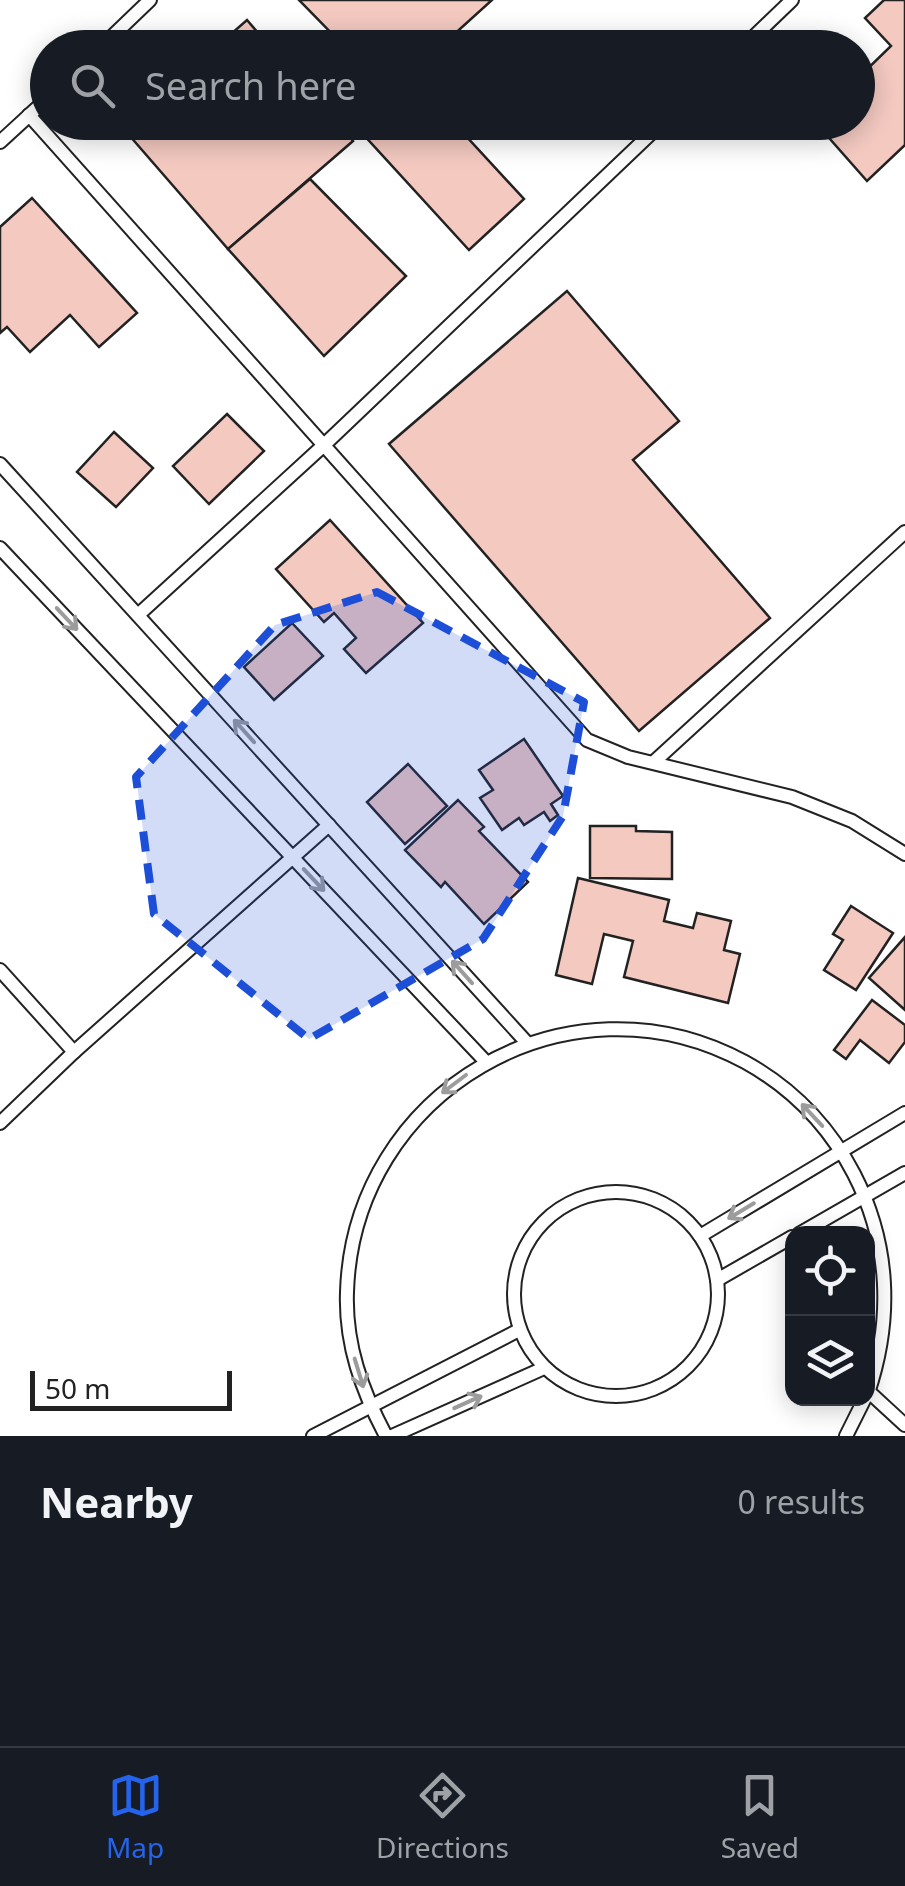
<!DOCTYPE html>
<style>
body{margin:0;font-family:"Noto Sans",sans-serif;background:#20242c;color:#f1f3f6}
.controls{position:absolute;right:30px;bottom:30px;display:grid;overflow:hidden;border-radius:20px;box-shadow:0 5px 25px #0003}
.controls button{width:90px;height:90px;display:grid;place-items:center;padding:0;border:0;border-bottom:2px solid #363941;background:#171b24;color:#f1f3f6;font:50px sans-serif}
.scale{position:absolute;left:30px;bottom:25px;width:202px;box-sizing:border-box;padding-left:10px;border:5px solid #222;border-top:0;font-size:28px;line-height:35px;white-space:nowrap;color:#222;-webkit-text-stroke:8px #fff;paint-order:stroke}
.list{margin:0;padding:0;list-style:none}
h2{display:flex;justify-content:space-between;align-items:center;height:130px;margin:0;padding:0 40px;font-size:42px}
h2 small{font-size:32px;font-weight:400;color:#9ea1a6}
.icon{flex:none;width:55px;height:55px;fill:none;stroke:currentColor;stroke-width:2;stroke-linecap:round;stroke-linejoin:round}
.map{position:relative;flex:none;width:905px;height:1436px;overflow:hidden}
.search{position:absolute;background:#171b24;box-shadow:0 5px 25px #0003;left:30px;right:30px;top:30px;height:110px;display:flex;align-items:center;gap:25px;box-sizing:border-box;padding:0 35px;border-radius:55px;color:#9ea1a6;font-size:38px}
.sheet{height:310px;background:#171b24}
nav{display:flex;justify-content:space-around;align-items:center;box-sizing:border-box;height:140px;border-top:2px solid #363941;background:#171b24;font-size:28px;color:#9ea1a6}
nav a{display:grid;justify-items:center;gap:5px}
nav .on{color:#2563eb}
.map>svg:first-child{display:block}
.building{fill:#f3c9c0;stroke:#222;stroke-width:2.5}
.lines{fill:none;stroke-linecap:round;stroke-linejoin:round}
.lane-casing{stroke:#222;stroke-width:16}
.lane{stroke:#fff;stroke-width:12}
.oneway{stroke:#9c9c9c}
.marked{fill:#1d4ed8;fill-opacity:0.2;stroke:#1d4ed8;stroke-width:8;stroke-dasharray:20 12;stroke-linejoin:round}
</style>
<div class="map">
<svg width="905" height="1436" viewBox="0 0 905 1436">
<rect width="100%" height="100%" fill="#fff"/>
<g class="building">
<polygon points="299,0 492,0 439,48 346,48"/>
<polygon points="884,0 905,0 905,145 867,181 815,122 858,122 858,78 891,46 865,18"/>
<polygon points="247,20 271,48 215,48"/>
<polygon points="128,122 337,122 353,141 228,249 122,127"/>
<polygon points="374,122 453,122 524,199 469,250 362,133"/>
<polygon points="310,179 406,276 324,356 228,249"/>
<polygon points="32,198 137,313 99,347 70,315 30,352 7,327 0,333 0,227"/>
<polygon points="567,291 679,421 633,460 770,618 639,731 389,444"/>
<polygon points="227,414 264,451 209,504 173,466"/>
<polygon points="114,432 153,468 116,507 77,472"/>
<polygon points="330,520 423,623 366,673 344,649 356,638 334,613 324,622 276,569"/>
<polygon points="292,623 323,656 274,700 244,667"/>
<polygon points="524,739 563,796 551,804 558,815 550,821 544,812 524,825 519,818 502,830 480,798 493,790 479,770"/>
<polygon points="408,764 447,806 405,844 367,802"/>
<polygon points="458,800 484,827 479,831 528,882 484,924 445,882 441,887 405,850"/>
<polygon points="590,826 636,826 636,831 672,832 672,879 590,878"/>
<polygon points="578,878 669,900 664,921 693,928 697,913 731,921 724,950 740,954 728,1003 624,977 633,941 604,934 592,984 556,975"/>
<polygon points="851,906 893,933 856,990 824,970 843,940 833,934"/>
<polygon points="905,937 905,1010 869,978"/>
<polygon points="872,1000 905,1025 905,1042 889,1063 860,1040 846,1059 834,1050"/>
</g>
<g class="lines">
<defs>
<g id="lane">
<polyline points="100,48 150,0"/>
<polyline points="742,48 792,0"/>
<polyline points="29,115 587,740 628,757 792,797 852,821 905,854"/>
<polyline points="0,142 48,98"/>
<polyline points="0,464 528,1044"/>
<polyline points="0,548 486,1062"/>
<polyline points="138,615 324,445 663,122"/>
<polyline points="655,761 905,532"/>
<polyline points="0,970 74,1052"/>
<polyline points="0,1123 74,1052 329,825"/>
<circle cx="616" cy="1294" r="102"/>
<polyline points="799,1234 905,1173"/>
<polyline points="700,1236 905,1113"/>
<polyline points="717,1280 792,1237"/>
<polyline points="868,1391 905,1425"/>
<polyline points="313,1436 519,1330"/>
<path d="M 386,1436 C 362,1391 345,1344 347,1292 C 353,1092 568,966 745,1062 C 792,1088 829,1126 854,1174 C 890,1244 893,1319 868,1393"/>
<polyline points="392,1436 544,1368"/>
<polyline points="846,1436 865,1398"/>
</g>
</defs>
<use href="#lane" class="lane-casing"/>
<use href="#lane" class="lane"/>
</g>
<defs><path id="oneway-shaft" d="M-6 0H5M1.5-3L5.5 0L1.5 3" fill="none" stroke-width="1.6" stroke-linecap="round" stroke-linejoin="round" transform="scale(2.5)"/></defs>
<g class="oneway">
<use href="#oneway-shaft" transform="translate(67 619) rotate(47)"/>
<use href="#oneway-shaft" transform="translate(244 731) rotate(-132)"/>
<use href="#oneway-shaft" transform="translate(314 880) rotate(47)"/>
<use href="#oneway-shaft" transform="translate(462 972) rotate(-132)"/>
<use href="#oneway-shaft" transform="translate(454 1084) rotate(143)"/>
<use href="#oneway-shaft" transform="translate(812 1115) rotate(-133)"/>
<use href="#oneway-shaft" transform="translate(741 1211) rotate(149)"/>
<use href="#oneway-shaft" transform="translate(359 1373) rotate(73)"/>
<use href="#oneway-shaft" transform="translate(468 1402) rotate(-24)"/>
</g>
<path class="marked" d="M 377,592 L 584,702 L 563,816 L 483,939 L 309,1039 L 154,914 L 136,777 L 275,625 Z"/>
</svg>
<div class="controls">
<button><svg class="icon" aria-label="locate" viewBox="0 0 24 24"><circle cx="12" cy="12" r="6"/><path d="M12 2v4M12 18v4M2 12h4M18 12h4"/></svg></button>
<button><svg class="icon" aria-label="layers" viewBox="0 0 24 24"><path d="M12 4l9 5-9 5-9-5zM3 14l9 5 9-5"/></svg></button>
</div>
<div class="scale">50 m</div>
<div class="search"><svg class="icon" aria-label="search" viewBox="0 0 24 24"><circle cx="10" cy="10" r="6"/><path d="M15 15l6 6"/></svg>Search here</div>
</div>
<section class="sheet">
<h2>Nearby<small>0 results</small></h2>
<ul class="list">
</ul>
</section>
<nav>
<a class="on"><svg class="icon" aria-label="map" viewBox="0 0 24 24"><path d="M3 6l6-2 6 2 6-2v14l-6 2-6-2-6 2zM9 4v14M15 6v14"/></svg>Map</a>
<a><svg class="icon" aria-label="directions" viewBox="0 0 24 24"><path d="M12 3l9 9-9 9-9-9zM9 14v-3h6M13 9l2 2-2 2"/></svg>Directions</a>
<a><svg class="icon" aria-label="saved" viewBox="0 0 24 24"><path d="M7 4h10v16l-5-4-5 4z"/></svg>Saved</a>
</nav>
